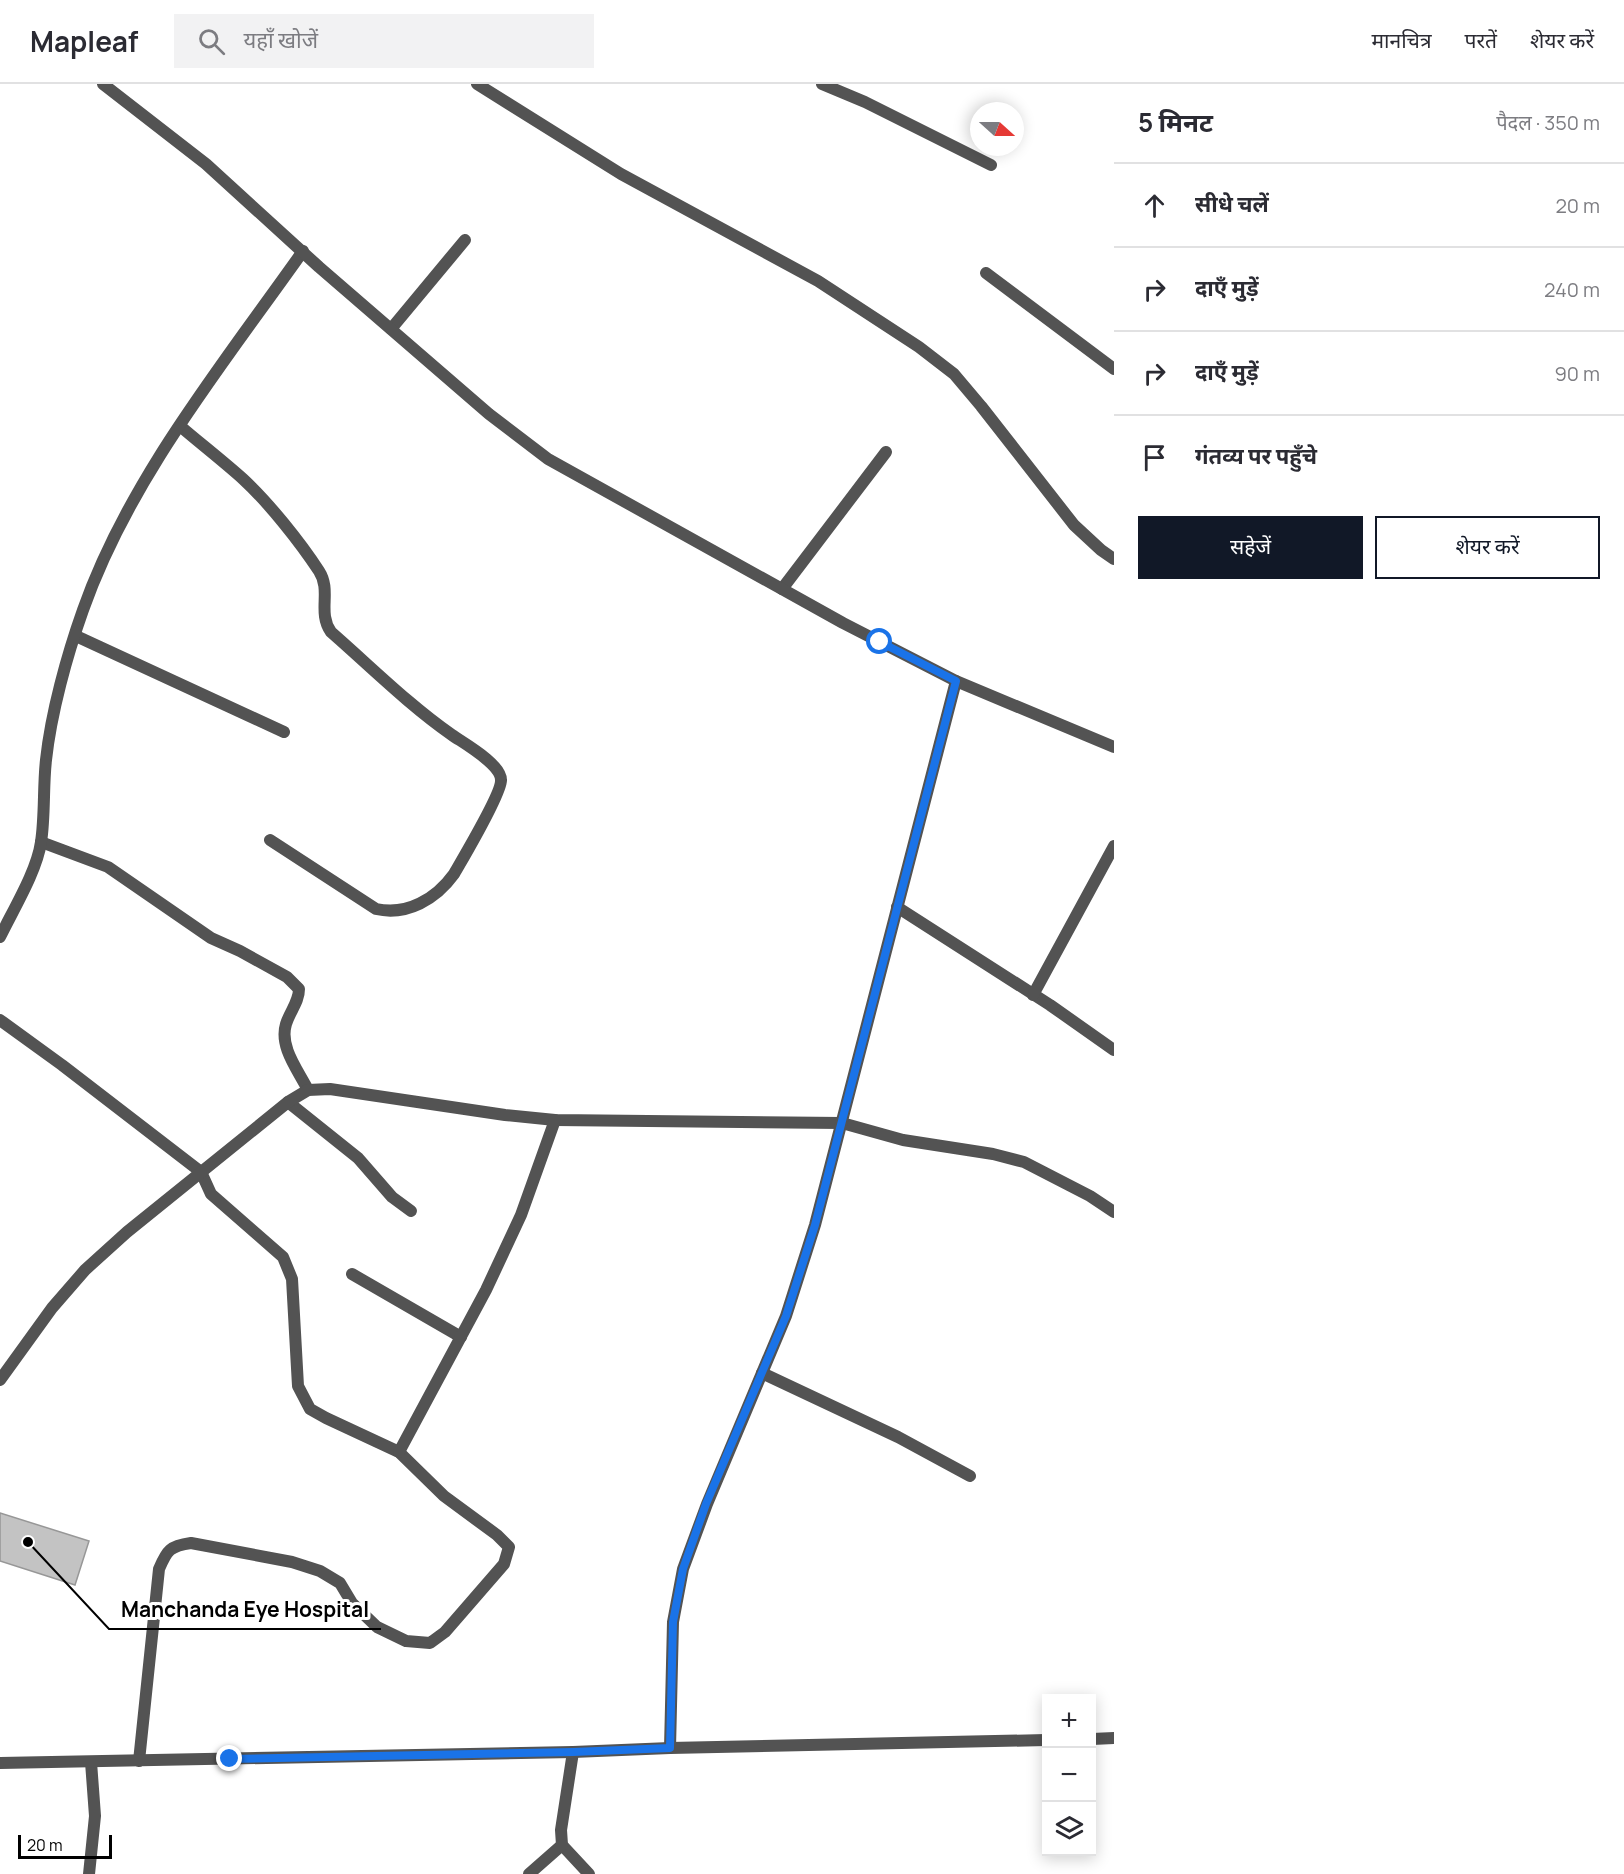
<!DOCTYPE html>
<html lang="hi">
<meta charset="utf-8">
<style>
body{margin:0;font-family:Manrope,"Noto Sans Devanagari",sans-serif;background:#f2f2f3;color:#2b2b33}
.controls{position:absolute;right:18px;bottom:18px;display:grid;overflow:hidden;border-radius:0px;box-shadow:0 3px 15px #0003}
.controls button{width:54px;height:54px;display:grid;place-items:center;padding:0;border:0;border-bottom:2px solid #e1e1e2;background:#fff;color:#2b2b33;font:30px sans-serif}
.compass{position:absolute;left:970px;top:18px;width:54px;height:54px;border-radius:50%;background:#fff;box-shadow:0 3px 15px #0003;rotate:111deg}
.scale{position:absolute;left:18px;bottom:15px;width:94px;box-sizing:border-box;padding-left:6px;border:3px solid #000;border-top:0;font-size:16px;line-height:21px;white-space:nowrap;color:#000;-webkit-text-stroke:4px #fff;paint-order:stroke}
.stop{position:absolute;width:18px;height:18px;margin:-14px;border:4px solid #1a73e8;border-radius:50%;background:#fff}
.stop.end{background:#1a73e8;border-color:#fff;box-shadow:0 2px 6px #0008}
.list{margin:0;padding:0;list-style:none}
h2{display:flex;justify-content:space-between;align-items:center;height:78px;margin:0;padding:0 24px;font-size:26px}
h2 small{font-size:20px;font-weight:400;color:#7c7c81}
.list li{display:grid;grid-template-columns:39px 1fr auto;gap:18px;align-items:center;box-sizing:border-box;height:84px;padding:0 24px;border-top:2px solid #e1e1e2}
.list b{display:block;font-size:22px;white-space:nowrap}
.list em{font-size:20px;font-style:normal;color:#7c7c81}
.actions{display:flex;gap:12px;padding:18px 24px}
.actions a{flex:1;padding:14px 0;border:2px solid #111827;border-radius:0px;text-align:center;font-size:21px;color:#111827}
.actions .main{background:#111827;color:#fff}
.icon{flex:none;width:33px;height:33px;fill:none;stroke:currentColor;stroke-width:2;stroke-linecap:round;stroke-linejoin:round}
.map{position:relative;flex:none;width:1114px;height:1790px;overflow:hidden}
header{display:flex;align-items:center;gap:36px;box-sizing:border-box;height:84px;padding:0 30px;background:#fff;border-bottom:2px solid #e1e1e2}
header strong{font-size:28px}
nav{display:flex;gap:33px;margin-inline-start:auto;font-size:21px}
.search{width:420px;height:54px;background:#f2f2f3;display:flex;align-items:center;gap:15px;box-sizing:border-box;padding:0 21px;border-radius:0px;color:#7c7c81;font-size:22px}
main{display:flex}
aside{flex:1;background:#fff}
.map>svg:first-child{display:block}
.building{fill:#c3c3c3;stroke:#979797;stroke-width:1.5}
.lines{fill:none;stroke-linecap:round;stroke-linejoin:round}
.minor{stroke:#535353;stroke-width:12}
.tertiary{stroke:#535353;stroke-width:12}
.route{stroke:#1a73e8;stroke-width:8}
.leader{fill:none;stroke:#000;stroke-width:2}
.callout-dot{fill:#000;stroke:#fff;stroke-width:2}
.callout-label{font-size:21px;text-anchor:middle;font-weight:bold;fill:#000;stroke:#fff;stroke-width:6;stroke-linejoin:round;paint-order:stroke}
</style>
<header>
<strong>Mapleaf</strong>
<div class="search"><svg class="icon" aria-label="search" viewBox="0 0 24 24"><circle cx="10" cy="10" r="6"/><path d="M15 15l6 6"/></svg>यहाँ खोजें</div>
<nav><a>मानचित्र</a><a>परतें</a><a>शेयर करें</a></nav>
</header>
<main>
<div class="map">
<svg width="1114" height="1790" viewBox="0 0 1114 1790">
<rect width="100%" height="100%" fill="#fff"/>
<polygon class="building" points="0,1429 89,1457 75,1501 0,1477"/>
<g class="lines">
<g class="minor">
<polyline points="477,0 621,90 818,197 919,263 954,290 981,322 1074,441 1101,466 1114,475"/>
<polyline points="822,0 865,18 991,81"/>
<polyline points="986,189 1114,285"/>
<polyline points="391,245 465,156"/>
<path d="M 180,342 C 201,360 223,377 243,395 C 269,419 300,458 319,487 C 332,507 317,528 331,548 C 371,583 409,621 452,651 C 465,660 501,680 501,696 C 502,709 462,776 454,790 C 436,815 407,832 376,825 L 270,756"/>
<polyline points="782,505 886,368"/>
<polyline points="76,552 284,648"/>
<path d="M 41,758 L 108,783 L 211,854 L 240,867 L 287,893 L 299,905 C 299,918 290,927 286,940 C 279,963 298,986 308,1006"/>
<polyline points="897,823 1050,921 1114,966"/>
<path d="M 0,853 C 13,826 37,787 41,758 C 45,733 43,702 46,676 C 51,629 67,571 83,526 C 129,395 224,279 303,167"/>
<polyline points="1033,911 1114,762"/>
<path d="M 0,936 L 62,981 L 201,1088 L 211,1110 L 283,1173 L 292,1195 L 298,1302 L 310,1325 L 326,1334 L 399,1368 L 444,1412 L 497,1451 L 509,1463 L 504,1480 L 445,1548 L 430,1559 L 406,1557 L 377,1543 L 352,1519 L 340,1499 L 320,1487 L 292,1478 L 191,1459 C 170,1462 167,1466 159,1485 L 139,1677"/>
<polyline points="288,1018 358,1074 392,1113 411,1127"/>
<polyline points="352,1190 461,1253"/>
<polyline points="762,1289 898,1353 970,1392"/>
<polyline points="0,1296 52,1224 85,1186 127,1148 288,1018 308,1006 330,1005 505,1031 555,1036 842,1039 903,1056 993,1070 1024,1078 1090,1112 1114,1128"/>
<polyline points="399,1368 486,1206 521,1131 555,1036"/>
<polyline points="670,1664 673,1538 683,1485 707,1420 786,1232 815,1141 956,597"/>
<polyline points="573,1668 561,1746 562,1761 589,1790"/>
<polyline points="89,1790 95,1732 91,1678"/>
<polyline points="529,1790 562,1761"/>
</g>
<g class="tertiary">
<polyline points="103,0 206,80 319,183 489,330 548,375 843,539 956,597 1114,663"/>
<polyline points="1092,1655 1114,1654"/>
<polyline points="0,1679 573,1668 670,1664 1046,1656"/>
</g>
</g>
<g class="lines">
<polyline class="route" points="230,1675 573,1668 670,1664 673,1538 683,1485 706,1420 786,1232 815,1141 956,597 880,558"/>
</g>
<path class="leader" d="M28 1458L109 1545H381"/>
<circle class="callout-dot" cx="28" cy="1458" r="6"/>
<g class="callout-label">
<text x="245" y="1533">Manchanda Eye Hospital</text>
</g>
</svg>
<div class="controls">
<button>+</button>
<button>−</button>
<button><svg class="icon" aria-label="layers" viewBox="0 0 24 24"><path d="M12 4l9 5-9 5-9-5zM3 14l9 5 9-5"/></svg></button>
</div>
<svg class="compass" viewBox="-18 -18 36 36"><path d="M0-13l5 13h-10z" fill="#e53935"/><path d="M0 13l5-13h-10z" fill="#7c7c81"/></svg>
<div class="scale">20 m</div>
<div class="stop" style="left:880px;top:558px"></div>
<div class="stop end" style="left:230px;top:1675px"></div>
</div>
<aside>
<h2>5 मिनट<small>पैदल · 350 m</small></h2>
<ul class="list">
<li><svg class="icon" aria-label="ahead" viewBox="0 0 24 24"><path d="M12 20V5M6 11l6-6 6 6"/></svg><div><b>सीधे चलें</b></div><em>20 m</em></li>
<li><svg class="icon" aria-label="right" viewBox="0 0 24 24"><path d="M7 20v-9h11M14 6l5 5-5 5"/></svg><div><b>दाएँ मुड़ें</b></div><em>240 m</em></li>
<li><svg class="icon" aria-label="right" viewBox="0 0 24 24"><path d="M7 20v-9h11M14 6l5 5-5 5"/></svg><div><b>दाएँ मुड़ें</b></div><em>90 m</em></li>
<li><svg class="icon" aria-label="arrive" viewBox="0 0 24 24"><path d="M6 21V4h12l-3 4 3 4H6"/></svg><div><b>गंतव्य पर पहुँचे</b></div></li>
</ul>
<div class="actions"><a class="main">सहेजें</a><a>शेयर करें</a></div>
</aside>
</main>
